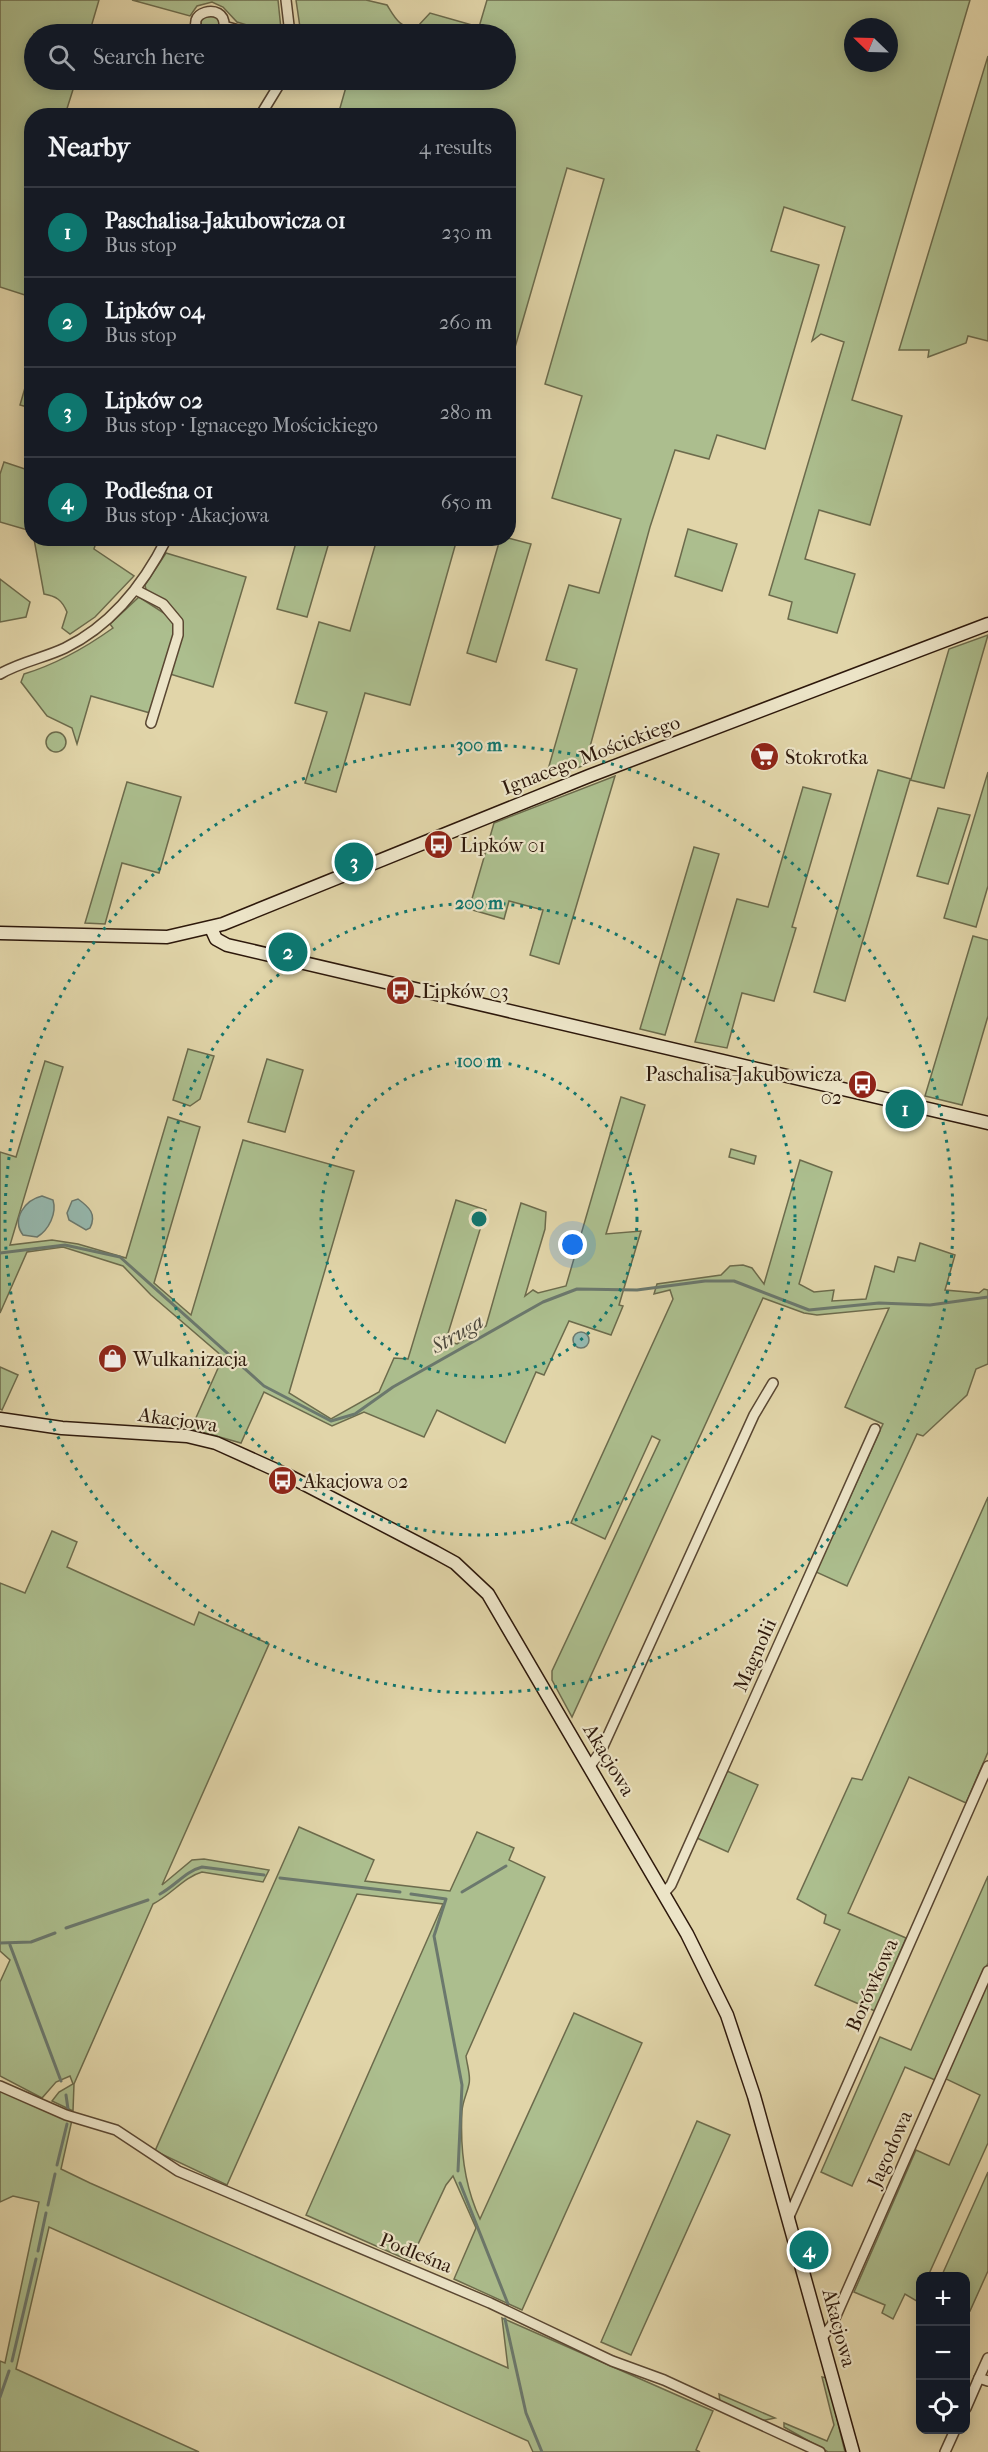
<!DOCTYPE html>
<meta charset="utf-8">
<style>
body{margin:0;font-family:"IM FELL French Canon",serif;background:#242831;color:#f1f3f6}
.controls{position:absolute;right:18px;bottom:18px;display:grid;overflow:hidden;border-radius:12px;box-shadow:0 3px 15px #0003}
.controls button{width:54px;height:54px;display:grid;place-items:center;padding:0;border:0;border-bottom:2px solid #363941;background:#171b24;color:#f1f3f6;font:30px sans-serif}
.compass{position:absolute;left:844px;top:18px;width:54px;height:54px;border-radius:50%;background:#171b24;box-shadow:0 3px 15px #0003;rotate:293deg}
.you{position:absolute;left:573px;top:1245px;width:21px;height:21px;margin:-15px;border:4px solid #fff;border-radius:50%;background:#1a73e8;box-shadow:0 0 0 9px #1a73e833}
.badge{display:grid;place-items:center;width:39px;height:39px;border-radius:50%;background:#0f766e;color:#fff;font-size:20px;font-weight:700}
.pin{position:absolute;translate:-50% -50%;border:3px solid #fff;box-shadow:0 2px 6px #0006}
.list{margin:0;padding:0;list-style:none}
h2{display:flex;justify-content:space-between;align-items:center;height:78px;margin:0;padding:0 24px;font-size:26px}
h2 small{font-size:20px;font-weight:400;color:#9ea1a6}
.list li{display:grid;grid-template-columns:39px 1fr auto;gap:18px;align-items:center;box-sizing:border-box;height:90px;padding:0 24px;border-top:2px solid #363941}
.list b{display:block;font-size:22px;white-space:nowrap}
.list p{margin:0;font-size:20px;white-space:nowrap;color:#9ea1a6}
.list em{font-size:20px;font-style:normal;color:#9ea1a6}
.icon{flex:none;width:33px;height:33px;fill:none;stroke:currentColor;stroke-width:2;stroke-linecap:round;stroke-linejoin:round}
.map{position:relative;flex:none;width:988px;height:2452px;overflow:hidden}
.search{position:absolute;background:#171b24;box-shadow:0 3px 15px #0003;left:24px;top:24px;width:492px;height:66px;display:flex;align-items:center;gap:15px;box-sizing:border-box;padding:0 21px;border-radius:33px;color:#9ea1a6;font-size:22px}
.panel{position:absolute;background:#171b24;box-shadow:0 3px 15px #0003;left:24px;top:108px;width:492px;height:438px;border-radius:24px}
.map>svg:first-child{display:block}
.green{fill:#acbe8e;stroke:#6c6b4c;stroke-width:1.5;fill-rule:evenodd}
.water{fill:#95b8ae;stroke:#6b786d;stroke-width:1.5}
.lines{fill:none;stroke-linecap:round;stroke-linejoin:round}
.stream{stroke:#6b786d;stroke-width:3}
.street-casing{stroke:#5a4732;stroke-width:12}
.secondary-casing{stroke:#2d180b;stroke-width:15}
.street{stroke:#ece4c7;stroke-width:9}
.secondary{stroke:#ece4c7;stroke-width:12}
.ring{fill:none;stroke:#0f766e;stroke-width:3;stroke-dasharray:3 6}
.labels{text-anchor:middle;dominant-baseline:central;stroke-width:4.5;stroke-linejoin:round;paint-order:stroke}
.street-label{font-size:20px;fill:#2d180b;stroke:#ece4c7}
.poi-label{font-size:20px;fill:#2d180b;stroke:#ece4c7;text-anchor:start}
.water-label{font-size:21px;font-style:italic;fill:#4c483c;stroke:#ece4c7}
.centre{fill:#0f766e;stroke:#ece4c7;stroke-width:3}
.ring-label{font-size:18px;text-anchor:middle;font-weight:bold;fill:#0f766e;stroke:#ece4c7;stroke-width:4.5;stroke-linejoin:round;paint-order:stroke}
</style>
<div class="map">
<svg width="988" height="2452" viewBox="0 0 988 2452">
<rect width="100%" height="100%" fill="#e1d5a9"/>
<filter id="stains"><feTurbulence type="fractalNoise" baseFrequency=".00333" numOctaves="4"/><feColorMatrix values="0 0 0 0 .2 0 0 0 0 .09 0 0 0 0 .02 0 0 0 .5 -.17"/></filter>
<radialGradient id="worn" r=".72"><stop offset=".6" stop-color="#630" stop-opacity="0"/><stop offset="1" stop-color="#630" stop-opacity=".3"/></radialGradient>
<g class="green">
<polygon points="0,0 99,0 89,34 34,34 34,80 76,80 65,115 32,116 31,297 0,287"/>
<polygon points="132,0 278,0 281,29 273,33 237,22 223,7 212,2 197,6 190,16"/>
<path d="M 296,0 L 366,0 L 387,5 C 395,18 400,29 417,27 L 430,13 L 479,27 L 487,0 L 970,0 L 852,400 L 902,416 L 870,525 L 819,510 L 805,559 L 855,574 L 837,633 L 788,619 L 792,602 L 769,595 L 844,342 L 821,334 L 812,341 L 845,227 L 784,207 L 771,251 L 819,265 L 765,449 L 717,435 L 709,459 L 675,450 L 650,527 L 585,765 L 545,780 L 577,669 L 546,660 L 569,585 L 599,593 L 621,519 L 552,498 L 582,396 L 545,384 L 604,179 L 567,168 L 509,368 L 508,116 L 338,115 L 348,80 L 506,80 L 506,34 L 301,34 ZM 853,27 L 889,27 L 889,63 L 853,63 Z"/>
<circle cx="210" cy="23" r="9"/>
<polygon points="988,56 988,341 968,336 966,343 928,357 929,350 899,350"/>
<polygon points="31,367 31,408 20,405"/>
<polygon points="4,462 31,471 31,531 0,522 0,474"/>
<polygon points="688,529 737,544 722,591 675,576"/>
<polygon points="508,538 531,544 496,662 467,653 500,539"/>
<path d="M 34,539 L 97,539 L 94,549 L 134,576 L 95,617 L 70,634 L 62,628 L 67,612 C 62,600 56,596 44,594 Z"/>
<polygon points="297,539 330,539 307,617 277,609"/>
<polygon points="377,539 457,539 410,705 365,693 336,792 305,783 327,712 295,703 319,622 350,631"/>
<path d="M 166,553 L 246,577 L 213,687 L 170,674 L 182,625 C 180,608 159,598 146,590 L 145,585 Z"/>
<polygon points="0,579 30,602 26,617 0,622"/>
<path d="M 139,597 L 170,617 L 175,629 L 150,713 L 91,696 L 77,744 L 72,728 L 47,716 L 21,682 L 24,674 C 57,664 85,648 113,628 L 110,624 Z"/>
<polygon points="988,635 944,788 910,780 845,1001 814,992 878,770 911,779 949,649"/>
<circle cx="56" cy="742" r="10"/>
<polygon points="988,772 988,886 976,927 944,918"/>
<polygon points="615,776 559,964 530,955 543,910 509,901 504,919 469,909 494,823"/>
<polygon points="127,782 181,797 159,873 122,863 105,924 85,923"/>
<polygon points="803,787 831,794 792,927 796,928 774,1001 742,993 727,1048 695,1042 737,899 768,907"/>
<polygon points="938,808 970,815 948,884 917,876"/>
<polygon points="694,847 719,854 665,1035 640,1029"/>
<polygon points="973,936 988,940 988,1016 962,1105 925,1096"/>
<polygon points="188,1049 214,1056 200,1099 190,1106 173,1100"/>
<polygon points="267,1059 303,1070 285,1132 248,1122"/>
<polygon points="45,1061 63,1067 10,1245 52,1240 78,1244 126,1258 168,1117 200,1127 154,1283 191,1315 243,1140 354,1171 289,1393 331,1419 379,1392 394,1358 408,1359 456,1200 486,1210 446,1340 457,1344 486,1326 521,1203 546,1212 545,1229 525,1296 533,1290 538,1293 566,1286 621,1097 645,1105 606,1234 641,1231 619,1305 623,1306 611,1335 569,1321 544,1375 536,1372 505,1443 437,1410 424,1437 364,1412 332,1426 264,1392 241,1443 191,1429 223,1357 151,1295 123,1266 63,1247 27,1252 0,1313 0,1152 16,1157"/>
<polygon points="731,1149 756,1156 754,1164 729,1157"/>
<polygon points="800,1160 832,1172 799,1284 814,1292 834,1290 832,1301 866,1299 875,1266 894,1272 898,1257 915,1261 920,1243 955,1255 945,1290 979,1293 984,1289 988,1290 988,1364 976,1369 967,1395 923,1436 917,1434 847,1586 816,1572 883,1424 845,1407 889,1308 817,1315 804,1313 763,1298 572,1717 552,1680 552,1671 660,1440 652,1436 605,1539 571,1523 673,1299 670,1290 654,1294 657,1284 721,1275 730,1266 743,1265 752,1268 764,1284"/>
<polygon points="0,1367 18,1375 2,1410 0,1409"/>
<polygon points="988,1497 988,1752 966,1803 909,1777 848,1913 906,1938 875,2011 815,1985 840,1930 824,1923 826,1915 797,1899 852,1778 862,1780"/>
<path d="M 52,1531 L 77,1542 L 67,1567 L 194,1625 L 199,1612 L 269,1644 L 162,1885 L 192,1860 L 204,1859 L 269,1870 L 263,1882 L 202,1872 C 184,1877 171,1895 153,1904 L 74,2084 L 73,2111 L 52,2101 L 59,2092 L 73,2084 L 70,2076 L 56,2082 L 42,2098 L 0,2076 L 0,1982 L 10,1960 L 0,1951 L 0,1583 L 25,1593 Z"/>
<polygon points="727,1771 758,1785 728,1852 697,1838"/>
<path d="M 299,1827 L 374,1860 L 365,1881 L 450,1891 L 477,1832 L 514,1848 L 509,1860 L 545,1877 L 466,2056 C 467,2065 471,2076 469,2084 C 467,2094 463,2100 462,2111 C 460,2148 464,2185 480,2219 L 574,2013 L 642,2043 L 522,2310 L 454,2279 L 476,2228 L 453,2176 L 446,2185 L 410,2261 L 306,2215 L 443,1904 L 357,1894 L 227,2185 L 155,2151 Z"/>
<polygon points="988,1876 988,1963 935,2080 905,2067 852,2186 821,2172 880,2037 911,2050"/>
<polygon points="988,1979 988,2143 928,2276 920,2276 920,2303 905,2294 893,2319 882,2313 885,2305 854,2292 916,2150 949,2165 980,2095 944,2078"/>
<polygon points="0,2090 72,2120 61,2169 90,2183 508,2368 502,2318 713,2411 696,2450 700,2452 533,2452 528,2441 49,2227 16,2369 199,2452 0,2452 0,2361 5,2363 39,2202 13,2196 0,2202"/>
<polygon points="697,2121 730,2135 631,2355 601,2342"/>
<polygon points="988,2172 988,2271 970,2311 966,2309 966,2276 942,2275"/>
<polygon points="822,2377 827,2378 845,2452 828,2452 784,2427 784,2423 827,2441 834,2425"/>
<polygon points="719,2394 775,2418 761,2421 725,2404 720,2401"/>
</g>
<g class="water">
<path d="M 42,1196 L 53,1200 C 57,1213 49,1230 37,1237 L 23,1235 C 11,1219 25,1200 42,1196 Z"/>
<path d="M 78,1199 C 89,1207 97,1214 90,1228 L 86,1230 L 69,1220 L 67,1213 L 72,1201 Z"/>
<circle cx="581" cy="1340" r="8"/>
</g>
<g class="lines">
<g class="stream">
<polyline points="0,1253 65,1245 120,1257 264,1386 331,1421 355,1414 393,1387 543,1302 577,1289 637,1290 705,1281 734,1281 809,1310 879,1303 930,1305 988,1297"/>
<polyline points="280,1878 400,1892"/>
<polyline points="462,1892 506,1866"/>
<path d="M 160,1894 C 175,1886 186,1871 202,1867 L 264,1875"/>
<polyline points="411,1894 446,1899 434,1936 462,2085 458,2171"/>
<polyline points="66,1928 148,1900"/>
<polyline points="0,1943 31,1942 55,1933"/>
<polyline points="10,1945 61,2081"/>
<polyline points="66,2095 68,2109"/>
<polyline points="57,2165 67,2124"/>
<polyline points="460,2183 508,2304"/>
<polyline points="48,2205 55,2174"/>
<polyline points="38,2251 46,2213"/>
<polyline points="505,2319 526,2413 542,2452"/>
<polyline points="12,2361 36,2259"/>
<polyline points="0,2397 9,2371"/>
</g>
<defs>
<g id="street">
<polyline points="286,0 290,34"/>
<polyline points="224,26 253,34"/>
<path d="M 202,34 C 179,13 226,0 224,26 L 218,34"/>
<polyline points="260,116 282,80"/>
<polyline points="136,590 163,604 178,622 178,635 151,723"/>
<path d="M 0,674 C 20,662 44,658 65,648 C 112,625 144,584 167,538"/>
<polyline points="590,1766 601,1751 754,1415 773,1383"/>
<polyline points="664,1893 671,1885 875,1429"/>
<polyline points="0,2086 66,2115 116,2130 178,2171 490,2303 612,2361 664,2380 820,2452"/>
<polyline points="788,2219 988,1766"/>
<polyline points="821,2339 832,2325 988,1971"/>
<polyline points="979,2378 988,2358"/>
<polyline points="966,2408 979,2378 988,2381"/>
<polyline points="945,2452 955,2430"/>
</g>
<g id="secondary">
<polyline points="211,928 216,939 227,945 988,1123"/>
<polyline points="0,933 167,937 223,924 589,776 988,624"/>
<polyline points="0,1419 62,1428 187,1436 216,1443 287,1475 435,1552 455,1563 488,1594 687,1934 727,2015 754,2096 853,2452"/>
</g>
</defs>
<use href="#street" class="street-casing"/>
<use href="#secondary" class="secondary-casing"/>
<use href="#street" class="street"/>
<use href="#secondary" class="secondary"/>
</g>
<g class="ring">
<circle cx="479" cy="1219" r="158"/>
<circle cx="479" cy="1219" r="316"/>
<circle cx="479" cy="1219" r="474"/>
</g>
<defs>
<symbol id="supermarket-disc" viewBox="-11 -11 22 22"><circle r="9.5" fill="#8f2418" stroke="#ece4c7"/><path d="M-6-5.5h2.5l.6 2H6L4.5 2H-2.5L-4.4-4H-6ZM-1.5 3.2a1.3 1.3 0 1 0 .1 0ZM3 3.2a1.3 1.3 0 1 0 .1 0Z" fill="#fff"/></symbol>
<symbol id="bus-disc" viewBox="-11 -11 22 22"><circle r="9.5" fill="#8f2418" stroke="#ece4c7"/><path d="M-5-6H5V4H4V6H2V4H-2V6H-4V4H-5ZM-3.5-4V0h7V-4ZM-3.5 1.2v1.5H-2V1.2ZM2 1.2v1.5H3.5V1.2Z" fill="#fff"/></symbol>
<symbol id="shop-disc" viewBox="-11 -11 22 22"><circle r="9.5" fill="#8f2418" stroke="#ece4c7"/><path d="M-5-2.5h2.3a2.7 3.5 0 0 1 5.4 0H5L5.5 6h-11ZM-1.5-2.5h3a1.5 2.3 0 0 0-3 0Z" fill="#fff"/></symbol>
</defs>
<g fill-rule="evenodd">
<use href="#supermarket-disc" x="748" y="740" width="33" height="33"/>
<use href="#bus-disc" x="422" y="828" width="33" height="33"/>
<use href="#bus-disc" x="384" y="974" width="33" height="33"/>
<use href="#bus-disc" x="846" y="1068" width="33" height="33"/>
<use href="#shop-disc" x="96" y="1342" width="33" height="33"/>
<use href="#bus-disc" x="266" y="1464" width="33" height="33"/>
</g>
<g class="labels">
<g class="street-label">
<text transform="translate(591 755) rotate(-21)">Ignacego Mościckiego</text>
<text transform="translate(178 1420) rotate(8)">Akacjowa</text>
<text transform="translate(755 1655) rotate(-66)">Magnolii</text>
<text transform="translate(609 1760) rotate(59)">Akacjowa</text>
<text transform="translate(872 1985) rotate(-66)">Borówkowa</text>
<text transform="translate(890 2149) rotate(-66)">Jagodowa</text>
<text transform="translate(416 2253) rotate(22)">Podleśna</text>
<text transform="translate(839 2328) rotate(75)">Akacjowa</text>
</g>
<g class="poi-label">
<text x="785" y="757">Stokrotka</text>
<text x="460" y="845">Lipków 01</text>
<text x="422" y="991">Lipków 03</text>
<text x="842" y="1074" text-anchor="end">Paschalisa-Jakubowicza<tspan x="842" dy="23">02</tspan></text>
<text x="133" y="1359">Wulkanizacja</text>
<text x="303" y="1481">Akacjowa 02</text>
</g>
<g class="water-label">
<text transform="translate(457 1334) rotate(-30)">Struga</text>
</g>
</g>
<circle cx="479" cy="1219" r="9" class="centre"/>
<g class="ring-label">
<text x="479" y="751">300 m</text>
<text x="479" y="909">200 m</text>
<text x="479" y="1067">100 m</text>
</g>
<rect width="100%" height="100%" filter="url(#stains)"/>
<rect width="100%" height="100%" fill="url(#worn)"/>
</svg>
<div class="controls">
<button>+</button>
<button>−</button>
<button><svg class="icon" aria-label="locate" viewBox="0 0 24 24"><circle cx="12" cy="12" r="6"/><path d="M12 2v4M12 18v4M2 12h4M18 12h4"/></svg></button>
</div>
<svg class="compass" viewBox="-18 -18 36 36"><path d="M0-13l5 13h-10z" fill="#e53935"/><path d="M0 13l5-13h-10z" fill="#9ea1a6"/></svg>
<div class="you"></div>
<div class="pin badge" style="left:905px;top:1109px">1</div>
<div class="pin badge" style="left:288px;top:952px">2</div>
<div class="pin badge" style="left:354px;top:862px">3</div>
<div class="pin badge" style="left:809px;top:2250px">4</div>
<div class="search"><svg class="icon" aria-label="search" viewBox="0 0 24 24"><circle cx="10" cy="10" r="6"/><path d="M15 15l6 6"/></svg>Search here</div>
<section class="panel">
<h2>Nearby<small>4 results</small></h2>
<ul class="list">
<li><span class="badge">1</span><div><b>Paschalisa-Jakubowicza 01</b><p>Bus stop</p></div><em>230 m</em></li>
<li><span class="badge">2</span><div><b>Lipków 04</b><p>Bus stop</p></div><em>260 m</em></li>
<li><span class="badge">3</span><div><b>Lipków 02</b><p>Bus stop · Ignacego Mościckiego</p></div><em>280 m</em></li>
<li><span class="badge">4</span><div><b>Podleśna 01</b><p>Bus stop · Akacjowa</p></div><em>650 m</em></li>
</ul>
</section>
</div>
